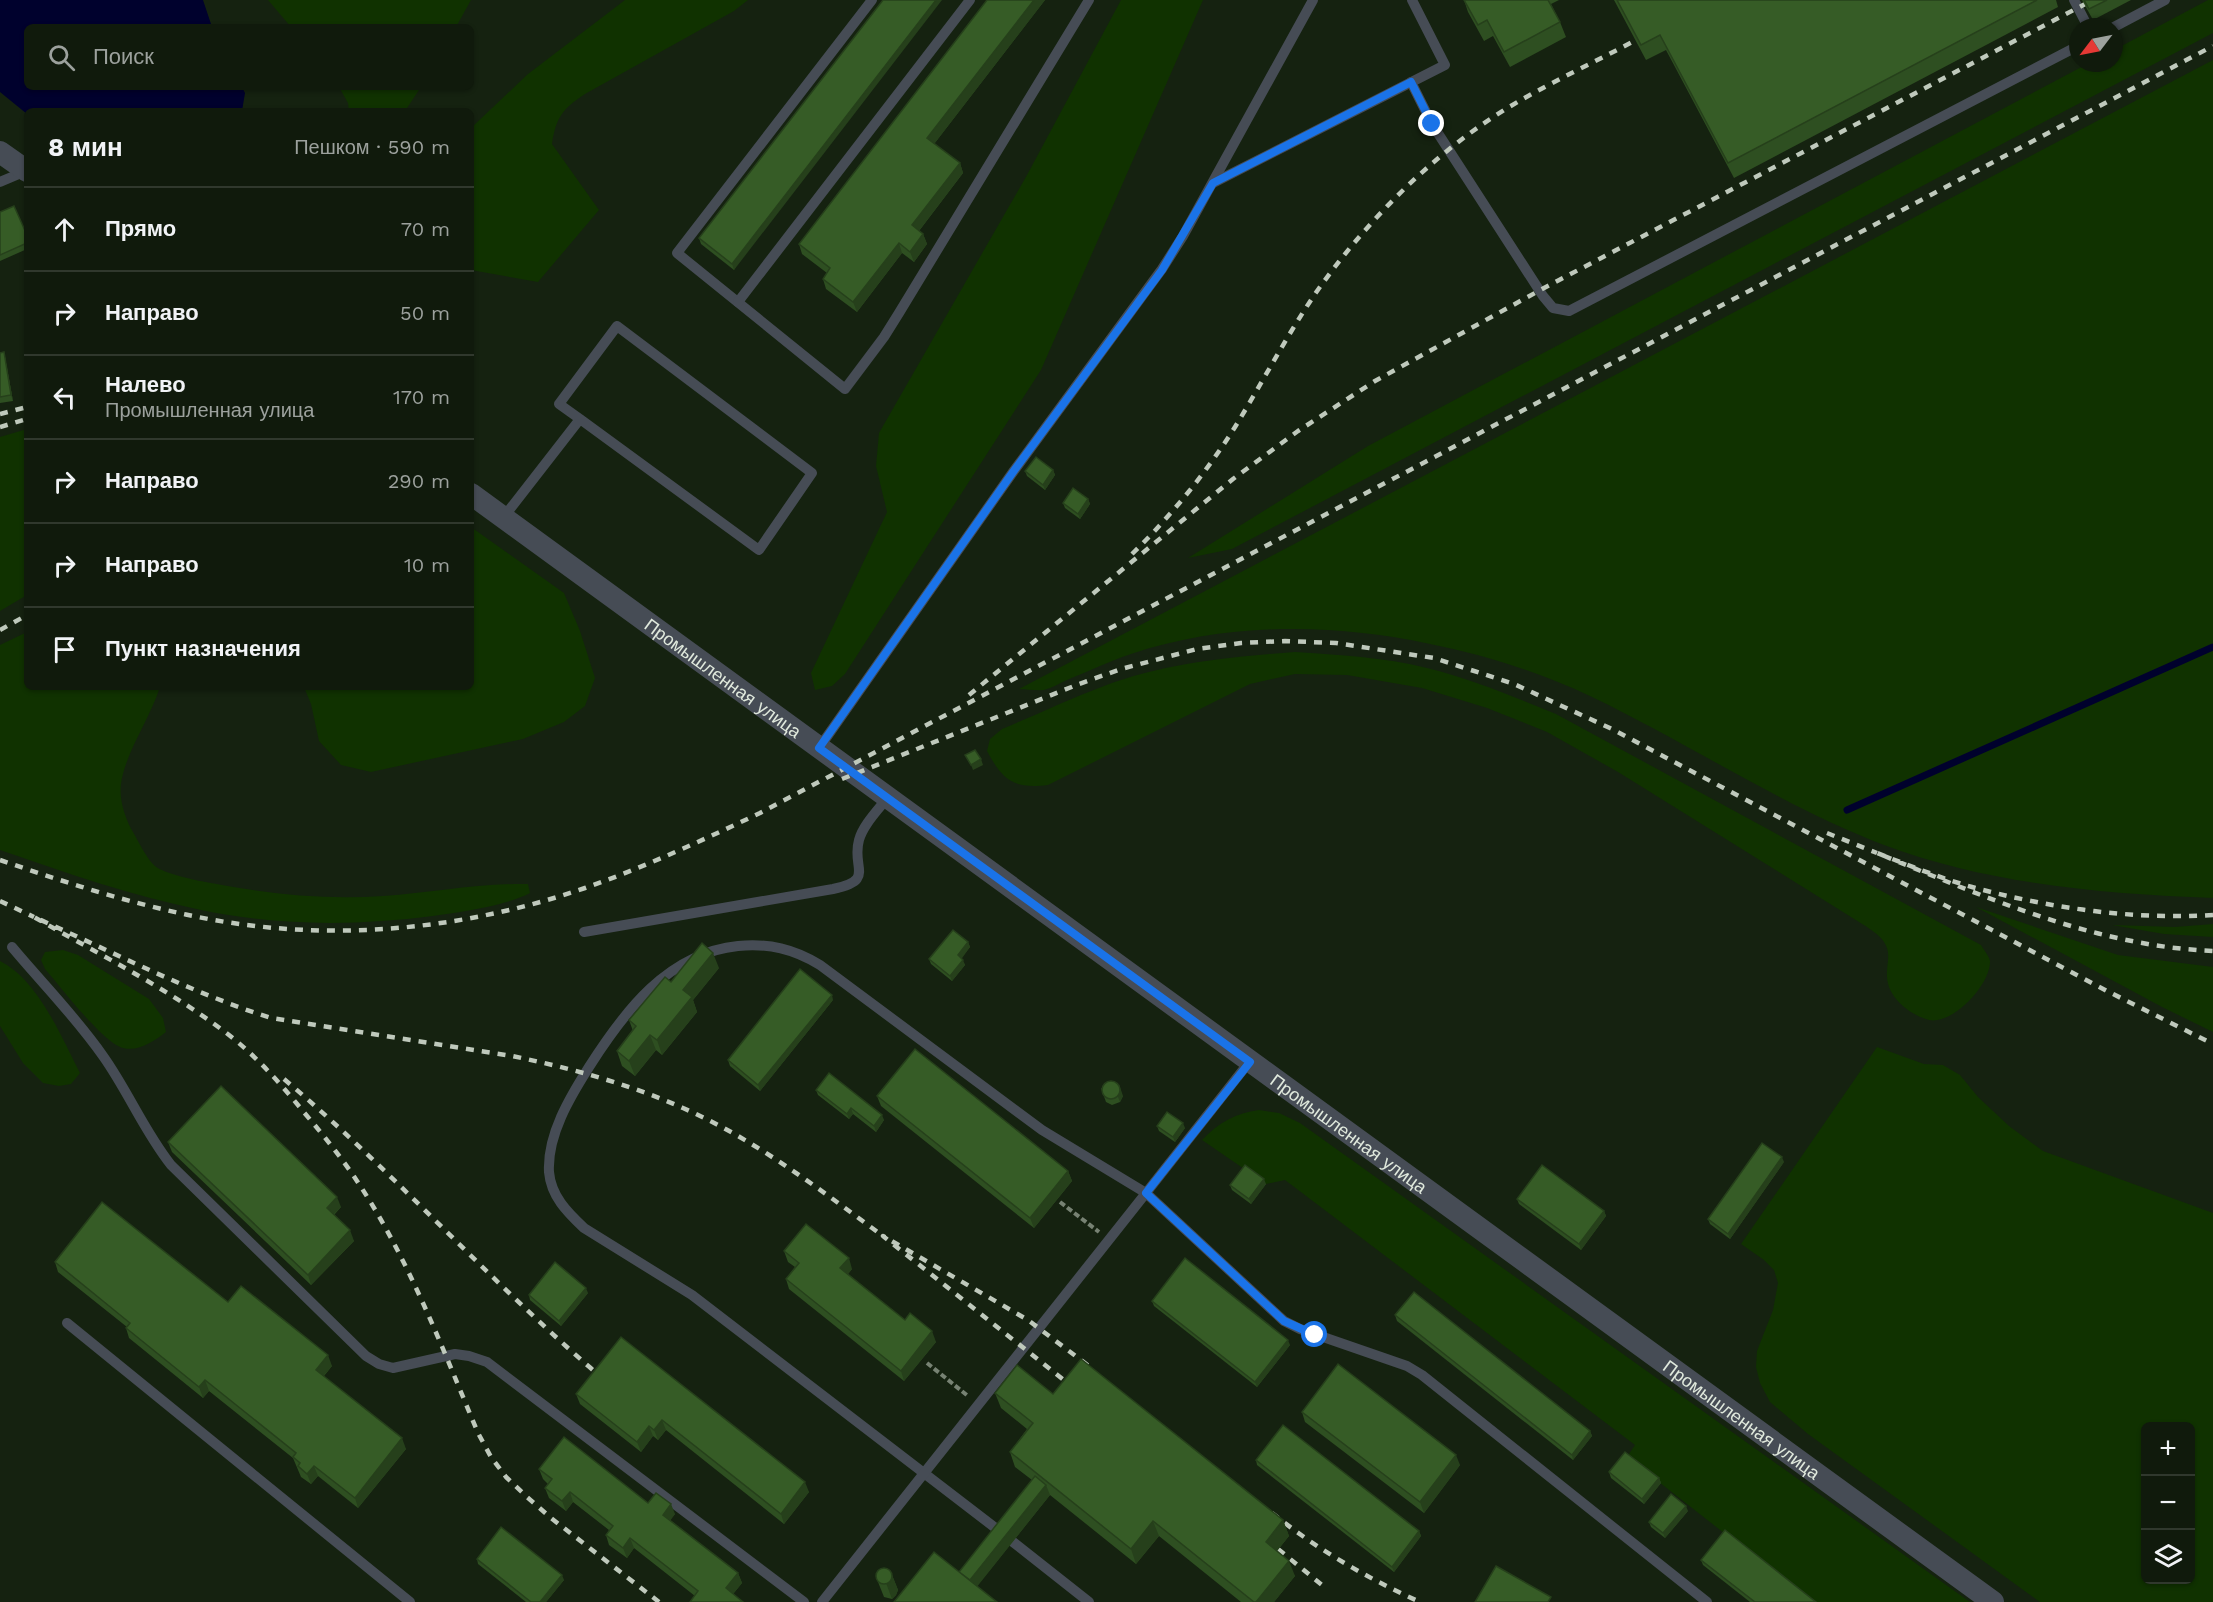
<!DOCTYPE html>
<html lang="ru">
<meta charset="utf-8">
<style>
body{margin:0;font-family:"Work Sans",sans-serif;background:#192315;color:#f1f3f6}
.controls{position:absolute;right:18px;bottom:18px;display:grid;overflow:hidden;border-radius:9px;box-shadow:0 2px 4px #0004}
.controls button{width:54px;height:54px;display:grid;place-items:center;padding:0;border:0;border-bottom:2px solid #30382d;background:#101a0c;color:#f1f3f6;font:30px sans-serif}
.compass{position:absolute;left:2069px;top:18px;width:54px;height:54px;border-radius:50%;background:#101a0c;box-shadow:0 2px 4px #0004;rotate:238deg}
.stop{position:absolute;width:18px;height:18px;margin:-14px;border:4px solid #1a73e8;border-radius:50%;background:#fff}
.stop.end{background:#1a73e8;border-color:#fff;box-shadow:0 2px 6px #0008}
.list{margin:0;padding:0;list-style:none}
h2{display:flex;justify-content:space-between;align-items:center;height:78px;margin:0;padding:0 24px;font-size:26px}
h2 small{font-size:20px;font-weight:400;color:#9ca19d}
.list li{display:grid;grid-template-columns:39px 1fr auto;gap:18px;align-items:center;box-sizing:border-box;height:84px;padding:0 24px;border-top:2px solid #30382d}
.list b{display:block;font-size:22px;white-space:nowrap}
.list p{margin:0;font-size:20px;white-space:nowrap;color:#9ca19d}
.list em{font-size:20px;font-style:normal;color:#9ca19d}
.icon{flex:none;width:33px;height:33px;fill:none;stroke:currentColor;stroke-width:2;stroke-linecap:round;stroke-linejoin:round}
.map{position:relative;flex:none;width:2213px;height:1602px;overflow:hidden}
.search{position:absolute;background:#101a0c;box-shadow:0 2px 4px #0004;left:24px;top:24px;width:450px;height:66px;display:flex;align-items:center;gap:15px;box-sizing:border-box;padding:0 21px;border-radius:9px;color:#9ca19d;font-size:22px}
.panel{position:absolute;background:#101a0c;box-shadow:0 2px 4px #0004;left:24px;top:108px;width:450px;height:582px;border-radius:9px}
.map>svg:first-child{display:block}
.green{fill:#103200;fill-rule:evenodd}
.water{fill:#00012d}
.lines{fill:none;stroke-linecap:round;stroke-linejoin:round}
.stream{stroke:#00012d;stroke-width:7}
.path{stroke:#778273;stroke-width:4;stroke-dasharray:6 3;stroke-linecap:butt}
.service{stroke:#464c55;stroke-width:10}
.minor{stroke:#464c55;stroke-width:22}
.rail{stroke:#bfc9bc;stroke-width:4.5;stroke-dasharray:8 8;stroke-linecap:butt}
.wall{fill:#2e4f21}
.shaded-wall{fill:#26401b}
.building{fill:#365c26;stroke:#26401b;stroke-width:1.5}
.route{stroke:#1a73e8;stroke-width:8}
.labels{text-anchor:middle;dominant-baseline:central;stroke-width:4.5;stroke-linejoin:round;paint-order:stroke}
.street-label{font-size:18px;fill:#e0e9dd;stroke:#0c1907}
</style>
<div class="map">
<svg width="2213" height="1602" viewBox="0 0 2213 1602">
<rect width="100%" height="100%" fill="#152210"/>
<g class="green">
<polygon points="268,0 471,0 456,27 291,27"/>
<path d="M 625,0 L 748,0 L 734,11 L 585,94 C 562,109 556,118 552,144 L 599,210 L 538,282 L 471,270 L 471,128 L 528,74 Z"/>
<polygon points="1121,0 1203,0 1041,370 845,674 832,686 815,690 811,673 887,512 876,466 879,433 1027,175"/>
<polygon points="2208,0 2213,0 2213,33 1232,549 1188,558 1368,446 2089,63 2114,63 2114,50"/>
<path d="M 2213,60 L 2213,898 C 2103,894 1988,884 1884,845 C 1782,806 1690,744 1592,697 C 1541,673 1486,655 1430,644 C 1333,623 1227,622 1131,654 C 1110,661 1089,671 1067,680 C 1060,683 1052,688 1044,690 C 1037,691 1027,689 1019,689 Z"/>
<polygon points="339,87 421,87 405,111 349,111 348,103"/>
<polygon points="27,429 27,595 0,611 0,437"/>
<polygon points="471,527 564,593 580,631 595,678 585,706 564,722 523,739 371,772 341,765 319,741 311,704 304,687 471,687"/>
<path d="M 27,632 L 27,687 L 160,687 C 150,719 125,753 121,784 C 119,800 125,818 133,832 C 139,842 146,858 155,866 C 164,874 199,881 211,883 C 268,894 325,900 383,896 C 432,893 478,883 528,884 L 530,893 C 505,906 461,912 433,916 C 356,926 277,926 201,910 C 133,896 66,873 0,850 L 0,645 Z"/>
<path d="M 1295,652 C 1339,655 1384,657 1427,668 C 1472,679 1514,697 1556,714 L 1981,945 C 1984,950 1989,956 1990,961 C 1991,984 1953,1025 1929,1020 C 1910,1015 1888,998 1887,977 C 1886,964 1892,954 1884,942 C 1879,934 1867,927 1859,922 L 1618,772 L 1547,732 L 1487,708 L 1422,688 L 1347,675 L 1295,674 L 1250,684 L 1048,785 C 1014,789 1003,781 987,751 L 990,739 L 1002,729 C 1036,715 1069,699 1104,686 C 1165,663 1230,657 1295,652 Z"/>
<polygon points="1976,907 2118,955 2213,967 2213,1032 2162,1007"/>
<polygon points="2213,924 2213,937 2164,934 2112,925 2175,927"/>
<path d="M 63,950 L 78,955 L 149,999 L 163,1018 L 166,1032 C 154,1041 139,1052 123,1048 C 103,1043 61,987 45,969 L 41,960 L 45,952 Z"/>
<path d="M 0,961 C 38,980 61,1036 80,1073 L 71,1084 L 59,1086 L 43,1083 L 23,1063 L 0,1026 Z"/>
<path d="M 1877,1047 L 1924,1064 L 1943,1065 L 1960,1075 L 1978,1097 L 2009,1126 L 2043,1151 L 2213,1213 L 2213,1602 L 2040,1602 L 1808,1434 L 1770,1402 L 1760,1383 L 1756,1367 L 1757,1351 L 1773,1310 L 1778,1283 L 1774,1270 L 1764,1260 L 1741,1244 ZM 2146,1426 L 2190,1426 L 2190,1580 L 2146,1580 Z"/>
<path d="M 1259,1110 L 1279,1113 L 1300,1123 L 1970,1602 L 1812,1602 L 1627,1457 L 1635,1445 L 1285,1180 L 1266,1184 L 1202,1140 C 1218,1123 1236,1113 1259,1110 Z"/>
</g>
<polygon class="water" points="0,0 203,0 212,27 27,27 27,87 242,87 245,93 242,111 27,111 27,114 0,92"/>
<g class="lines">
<polyline class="stream" points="1847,810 2213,647"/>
<g class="path">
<polyline points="1060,1202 1099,1232"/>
<polyline points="927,1363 968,1396"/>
</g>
<g class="service">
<polyline points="872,0 677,253 845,389 884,337 899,313 1089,0"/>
<polyline points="2074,0 2088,27"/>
<polyline points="2114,27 2165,0"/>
<polyline points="1411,82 1432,124 1543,296 1553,308 1569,311 2078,46"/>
<polyline points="0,182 26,171"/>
<polyline points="1213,183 1445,65 1412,0"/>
<polyline points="738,302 970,0"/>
<polyline points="503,518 580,419 559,404 617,326 812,473 759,550 580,419"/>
<polyline points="819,748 1013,472 1162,269 1183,236 1313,0"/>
<path d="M 584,932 L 833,889 C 876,880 851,868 859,840 C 863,825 878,810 888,797"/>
<path d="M 12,947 C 42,983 76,1017 103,1056 C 128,1091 144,1131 171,1165 L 366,1356 L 379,1364 L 393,1368 L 455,1354 L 469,1356 L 487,1362 L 804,1602"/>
<polyline points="67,1323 410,1602"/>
<path d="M 1002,1533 L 692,1295 L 584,1228 C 567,1212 551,1196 549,1172 C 547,1135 570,1097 589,1067 C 624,1012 668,953 738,946 C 769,943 794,949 820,965 L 1042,1130 L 1146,1193 L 1250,1061"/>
<polyline points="1013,1542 1089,1602"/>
<polyline points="822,1602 1146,1193 1284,1321 1300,1329 1407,1366 1422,1375 1707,1602"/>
</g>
<g class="minor">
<polyline points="0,152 27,171"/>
<path id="s1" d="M 471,494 L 1993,1602"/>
</g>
<g class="rail">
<polyline points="0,414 27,407"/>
<polyline points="0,427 27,419"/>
<path d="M 1132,554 C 1171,516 1206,473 1235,427 C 1262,383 1286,337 1315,294 C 1359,231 1417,170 1480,126 C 1528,92 1584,68 1636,40"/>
<polyline points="0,630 27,615"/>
<polyline points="969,695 1233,479 1298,431 1375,381 1544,288 2087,3"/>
<polyline points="842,779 1079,684 1121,669 1197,649 1241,643 1285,641 1336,643 1434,658 1514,684 1612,729 2107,991 2213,1044"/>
<polyline points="1827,833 1877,853"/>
<path d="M 0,860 C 70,884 141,907 214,920 C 338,942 466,929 585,888 C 645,867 703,840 760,813 L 2213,46"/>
<polyline points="0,901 34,917"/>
<path d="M 2213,915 C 2133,920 2049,908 1972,887 C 1940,878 1908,865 1877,853 C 1985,897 2094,946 2213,951"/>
<path d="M 284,1079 C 395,1173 491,1283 601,1377"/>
<polyline points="1075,1389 883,1236 1028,1320 1094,1370"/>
<path d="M 1272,1513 C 1318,1550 1367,1578 1420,1602"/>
<polyline points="1278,1549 1322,1585"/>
<path d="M 659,1602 L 551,1518 L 527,1497 L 506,1477 L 491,1457 L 478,1433 C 441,1345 407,1254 353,1175 C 337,1152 320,1131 302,1110 C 280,1083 257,1057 229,1035 C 169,989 100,955 34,917 C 113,952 189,992 271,1018 L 512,1056 C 570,1068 629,1084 683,1108 C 756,1140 819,1189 883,1236"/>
</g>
</g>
<g class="wall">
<polygon points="883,0 734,270 701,244 699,238"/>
<polygon points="987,0 1045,0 934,144 960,163 963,173 919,231 923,234 927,244 914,262 902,253 857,312 826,289 823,279 827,273 802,254 799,244"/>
<polygon points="1464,0 1559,0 1551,4 1560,22 1566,37 1510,67 1493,36 1484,41 1468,12"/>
<polygon points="1614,0 2056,0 2058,7 1734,178 1666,50 1646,60"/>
<polygon points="2082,0 2131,0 2093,20"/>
<polygon points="0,212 27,235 27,249 0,261"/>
<polygon points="4,352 5,357 13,401 0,403 0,353"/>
<polygon points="1053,470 1055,475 1045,490 1027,476 1025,471"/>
<polygon points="1088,499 1090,504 1080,519 1065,508 1063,503"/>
<polygon points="968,942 970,947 961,958 965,965 952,981 931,964 929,959"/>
<polygon points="719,968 693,1000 697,1012 662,1055 656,1050 635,1076 622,1066 617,1051 633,1031 629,1020 671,982"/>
<polygon points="833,1000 760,1091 730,1066 728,1060"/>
<polygon points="1101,1088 1123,1096 1120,1102 1112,1105 1106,1102"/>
<polygon points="816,1090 884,1120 876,1132 853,1114 849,1119 818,1095"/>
<polygon points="877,1096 1068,1171 1072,1181 1034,1228 881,1106"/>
<polygon points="1157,1126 1185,1128 1175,1142 1159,1131"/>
<polygon points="168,1142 341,1207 334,1215 354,1241 311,1285 172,1152"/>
<polygon points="1784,1162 1730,1239 1710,1224 1708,1219"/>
<polygon points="1266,1184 1251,1204 1232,1190 1230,1185"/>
<polygon points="1517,1199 1604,1211 1606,1216 1581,1250 1519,1204"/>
<polygon points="784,1251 852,1269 848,1274 905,1320 936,1342 904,1381 789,1289 786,1279 795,1267 788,1262"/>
<polygon points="55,1262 228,1302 332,1366 324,1376 406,1449 358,1508 318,1476 311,1484 301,1477 293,1458 209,1391 203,1398 129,1338 126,1328 127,1327 58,1272"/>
<polygon points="588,1293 561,1326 530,1300 529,1295"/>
<polygon points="1152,1301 1290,1345 1257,1387 1154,1306"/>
<polygon points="1395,1315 1590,1431 1592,1436 1573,1460 1397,1321"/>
<polygon points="621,1337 809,1492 784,1524 666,1430 658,1440 653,1436 641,1452 580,1404 576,1394"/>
<polygon points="995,1393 1053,1394 1283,1520 1289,1536 1277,1551 1295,1576 1274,1602 1241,1602 1159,1536 1136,1564 1050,1495 977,1586 959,1572 1032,1480 1015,1467 1010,1452 1027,1429 1001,1408"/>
<polygon points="1302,1412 1460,1465 1424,1513 1305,1422"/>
<polygon points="1256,1460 1419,1531 1421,1536 1394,1572 1257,1465"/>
<polygon points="539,1469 648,1503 675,1514 670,1520 738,1573 742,1583 733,1594 695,1596 634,1548 627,1558 609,1545 606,1535 609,1530 573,1502 566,1511 549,1498 545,1488 548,1484 543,1479"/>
<polygon points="1609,1472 1659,1478 1661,1483 1644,1504 1611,1478"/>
<polygon points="1688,1511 1665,1538 1651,1527 1649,1522"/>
<polygon points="477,1559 564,1580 546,1602 526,1602 478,1564"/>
<polygon points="1701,1560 1816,1602 1750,1602 1703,1565"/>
<polygon points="892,1575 898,1590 896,1595 892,1599 884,1597 876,1577"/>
</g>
<g class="shaded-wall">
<polygon points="936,0 942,0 734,270 732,264"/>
<polygon points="1034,0 1045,0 931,148 927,138"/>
<polygon points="960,163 963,173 915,236 912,225"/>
<polygon points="923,234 927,244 914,262 910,252"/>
<polygon points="899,243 902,253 857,312 853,302"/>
<polygon points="4,352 5,357 13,401 11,395"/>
<polygon points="1053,470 1055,475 1045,490 1043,485"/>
<polygon points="1088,499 1090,504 1080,519 1078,514"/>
<polygon points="981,759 983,765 973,770 971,765"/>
<polygon points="968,942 970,947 960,961 958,955"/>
<polygon points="713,953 719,968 693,1000 697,1012 662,1055 657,1040 683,990"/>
<polygon points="963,960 965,965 952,981 950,976"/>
<polygon points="832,995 833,1000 760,1091 758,1085"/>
<polygon points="650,1035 656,1050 635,1076 629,1061"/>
<polygon points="1119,1084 1123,1096 1120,1102 1118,1097"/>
<polygon points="851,1108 853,1114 849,1119 847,1114"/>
<polygon points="882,1115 884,1120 876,1132 874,1126"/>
<polygon points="1183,1123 1185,1128 1175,1142 1173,1137"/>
<polygon points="1782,1157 1784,1162 1730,1239 1728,1234"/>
<polygon points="1068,1171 1072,1181 1034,1228 1030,1218"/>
<polygon points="1264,1179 1266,1184 1251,1204 1249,1199"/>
<polygon points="337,1197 341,1207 330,1218 327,1208"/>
<polygon points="1604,1211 1606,1216 1581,1250 1579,1244"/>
<polygon points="350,1230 354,1241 311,1285 308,1275"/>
<polygon points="849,1258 852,1269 844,1279 840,1268"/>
<polygon points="586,1288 588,1293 561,1326 559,1321"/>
<polygon points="932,1331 936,1342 904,1381 901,1371"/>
<polygon points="1288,1340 1290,1345 1257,1387 1255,1382"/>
<polygon points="328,1355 332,1366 320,1380 316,1370"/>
<polygon points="205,1380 209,1391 203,1398 199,1387"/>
<polygon points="662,1420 666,1430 658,1440 654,1430"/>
<polygon points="649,1426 653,1436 641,1452 637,1442"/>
<polygon points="1590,1431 1592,1436 1573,1460 1572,1455"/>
<polygon points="402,1438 406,1449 358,1508 355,1498"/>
<polygon points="1456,1455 1460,1465 1424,1513 1420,1502"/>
<polygon points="314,1466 318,1476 311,1484 307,1474"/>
<polygon points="1659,1478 1661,1483 1644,1504 1642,1499"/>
<polygon points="805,1482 809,1492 784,1524 781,1514"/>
<polygon points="1046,1485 1050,1495 972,1593 968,1582"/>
<polygon points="570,1492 573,1502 566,1511 562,1501"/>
<polygon points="671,1504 675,1514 667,1525 663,1515"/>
<polygon points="1686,1506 1688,1511 1665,1538 1663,1533"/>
<polygon points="1283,1520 1289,1536 1272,1557 1266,1542"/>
<polygon points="1153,1521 1159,1536 1136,1564 1131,1549"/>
<polygon points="1419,1531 1421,1536 1394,1572 1392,1567"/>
<polygon points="630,1538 634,1548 627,1558 623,1548"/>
<polygon points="1289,1561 1295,1576 1274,1602 1256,1602"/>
<polygon points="738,1573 742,1583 729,1599 726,1588"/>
<polygon points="562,1575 564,1580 546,1602 540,1602"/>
<polygon points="892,1575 898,1590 896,1595 892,1599 886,1583"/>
</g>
<g class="building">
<polygon points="883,0 936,0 732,264 699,238"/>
<polygon points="987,0 1034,0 927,138 960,163 912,225 923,234 910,252 899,243 853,302 823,279 830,268 799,244"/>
<polygon points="1464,0 1548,0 1560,22 1504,52 1487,20 1478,25"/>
<polygon points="1617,0 2037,0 1728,163 1660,35 1641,45"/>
<polygon points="2084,0 2107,0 2089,9"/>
<polygon points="14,206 27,235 27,243 0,255 0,212"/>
<polygon points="4,352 11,395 0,397 0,353"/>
<polygon points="1036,457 1053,470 1043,485 1025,471"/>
<polygon points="1073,488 1088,499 1078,514 1063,503"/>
<polygon points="975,750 981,759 971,765 965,755"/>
<polygon points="953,930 968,942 958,955 963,960 950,976 929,959"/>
<polygon points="702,943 713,953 683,990 692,997 657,1040 650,1035 629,1061 617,1051 636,1026 629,1020 665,977 671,982"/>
<polygon points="800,969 832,995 758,1085 728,1060"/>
<polygon points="915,1049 1068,1171 1030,1218 877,1096"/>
<polygon points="829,1073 882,1115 874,1126 851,1108 847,1114 816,1090"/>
<circle cx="1111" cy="1090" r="9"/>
<polygon points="221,1086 337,1197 327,1208 350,1230 308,1275 168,1142"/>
<polygon points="1167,1112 1183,1123 1173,1137 1157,1126"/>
<polygon points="1762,1143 1782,1157 1728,1234 1708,1219"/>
<polygon points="1245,1165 1264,1179 1249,1199 1230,1185"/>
<polygon points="1542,1165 1604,1211 1579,1244 1517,1199"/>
<polygon points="102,1202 228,1302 241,1286 328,1355 316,1370 402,1438 355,1498 314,1466 307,1474 298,1466 300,1463 293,1457 296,1453 205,1380 199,1387 126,1328 130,1323 55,1262"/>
<polygon points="806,1224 849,1258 840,1268 905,1320 910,1313 932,1331 901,1371 786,1279 799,1263 784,1251"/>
<polygon points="1185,1258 1288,1340 1255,1382 1152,1301"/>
<polygon points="555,1262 586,1288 559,1321 529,1295"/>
<polygon points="1414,1292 1590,1431 1572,1455 1395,1315"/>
<polygon points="621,1337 805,1482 781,1514 662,1420 654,1430 649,1426 637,1442 576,1394"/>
<polygon points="1081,1359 1283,1520 1266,1542 1289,1561 1256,1602 1254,1602 1153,1521 1131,1549 1010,1452 1033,1423 995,1393 1017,1365 1053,1394"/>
<polygon points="1338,1364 1456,1455 1420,1502 1302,1412"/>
<polygon points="1283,1425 1419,1531 1392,1567 1256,1460"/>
<polygon points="564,1437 648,1503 656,1493 671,1504 663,1515 738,1573 726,1588 743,1602 690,1602 698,1591 630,1538 623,1548 606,1535 613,1526 570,1492 562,1501 545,1488 552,1479 539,1469"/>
<polygon points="1625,1452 1659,1478 1642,1499 1609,1472"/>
<polygon points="1035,1476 1046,1485 970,1580 959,1572"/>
<polygon points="1671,1494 1686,1506 1663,1533 1649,1522"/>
<polygon points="501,1527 562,1575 540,1602 531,1602 477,1559"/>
<polygon points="1725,1530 1816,1602 1755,1602 1701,1560"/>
<polygon points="934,1552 997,1602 894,1602"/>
<polygon points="1496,1566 1551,1597 1548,1602 1475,1602"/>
<circle cx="884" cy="1576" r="8"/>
</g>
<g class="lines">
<polyline class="route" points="1315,1335 1284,1321 1146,1193 1250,1062 819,748 1013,472 1162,270 1213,183 1411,82 1432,124"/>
</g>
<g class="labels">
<g class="street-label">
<text stroke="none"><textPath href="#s1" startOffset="312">Промышленная улица</textPath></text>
<text stroke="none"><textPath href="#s1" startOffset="1086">Промышленная улица</textPath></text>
<text stroke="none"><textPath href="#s1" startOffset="1572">Промышленная улица</textPath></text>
</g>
</g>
</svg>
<div class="controls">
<button>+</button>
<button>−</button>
<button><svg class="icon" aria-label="layers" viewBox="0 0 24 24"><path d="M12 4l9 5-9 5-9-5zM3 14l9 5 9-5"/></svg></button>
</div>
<svg class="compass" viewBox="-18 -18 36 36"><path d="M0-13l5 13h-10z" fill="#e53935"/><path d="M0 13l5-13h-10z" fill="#9ca19d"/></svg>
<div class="stop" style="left:1315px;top:1335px"></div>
<div class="stop end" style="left:1432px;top:124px"></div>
<div class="search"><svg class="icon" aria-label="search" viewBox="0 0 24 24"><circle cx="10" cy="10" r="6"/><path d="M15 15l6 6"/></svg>Поиск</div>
<section class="panel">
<h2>8 мин<small>Пешком · 590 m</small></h2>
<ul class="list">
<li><svg class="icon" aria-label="ahead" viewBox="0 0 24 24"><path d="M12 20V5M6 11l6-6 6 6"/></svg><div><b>Прямо</b></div><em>70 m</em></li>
<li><svg class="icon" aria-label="right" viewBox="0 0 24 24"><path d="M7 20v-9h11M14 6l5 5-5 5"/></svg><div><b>Направо</b></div><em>50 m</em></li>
<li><svg class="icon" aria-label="left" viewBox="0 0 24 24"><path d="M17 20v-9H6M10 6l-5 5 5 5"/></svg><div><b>Налево</b><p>Промышленная улица</p></div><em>170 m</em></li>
<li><svg class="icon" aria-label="right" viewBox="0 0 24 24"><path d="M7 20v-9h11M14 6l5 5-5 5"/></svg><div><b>Направо</b></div><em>290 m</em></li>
<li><svg class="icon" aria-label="right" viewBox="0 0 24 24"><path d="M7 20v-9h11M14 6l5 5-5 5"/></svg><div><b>Направо</b></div><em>10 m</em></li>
<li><svg class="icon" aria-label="arrive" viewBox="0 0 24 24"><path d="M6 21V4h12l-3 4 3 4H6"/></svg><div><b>Пункт назначения</b></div></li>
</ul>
</section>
</div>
